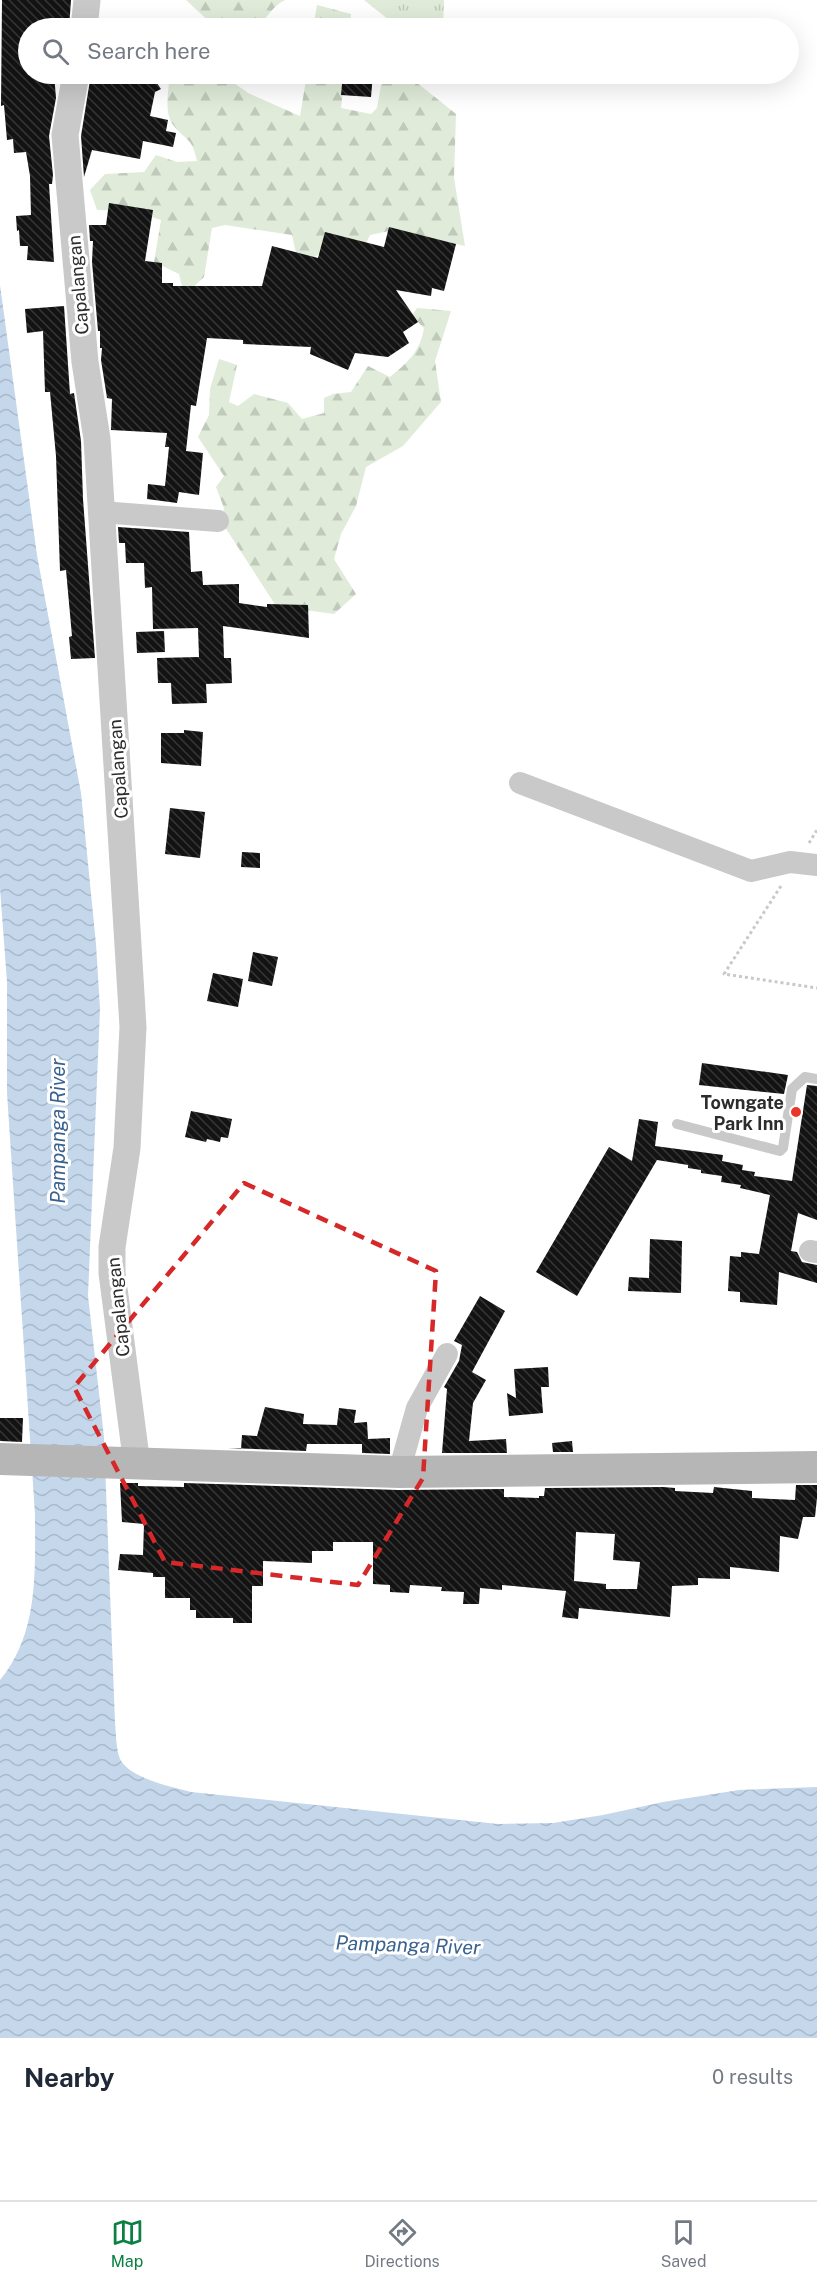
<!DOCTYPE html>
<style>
body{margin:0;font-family:"Public Sans",sans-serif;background:#f2f2f3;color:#1f2937}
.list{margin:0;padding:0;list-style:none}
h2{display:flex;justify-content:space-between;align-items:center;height:78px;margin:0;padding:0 24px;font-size:26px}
h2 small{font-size:20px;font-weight:400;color:#747a83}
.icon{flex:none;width:33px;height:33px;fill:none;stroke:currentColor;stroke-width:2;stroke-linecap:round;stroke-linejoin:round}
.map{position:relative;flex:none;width:817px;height:2038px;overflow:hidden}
.search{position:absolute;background:#fff;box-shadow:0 6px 24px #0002;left:18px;right:18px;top:18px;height:66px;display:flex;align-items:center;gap:15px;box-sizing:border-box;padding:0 21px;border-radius:33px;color:#747a83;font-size:22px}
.sheet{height:162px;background:#fff}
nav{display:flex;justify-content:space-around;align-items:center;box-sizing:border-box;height:84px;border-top:2px solid #e0e1e3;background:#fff;font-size:16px;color:#747a83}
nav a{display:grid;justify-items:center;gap:3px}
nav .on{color:#0b8043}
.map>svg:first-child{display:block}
.grass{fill:url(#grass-tufts)}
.forest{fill:url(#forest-firs)}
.water{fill:url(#water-waves)}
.building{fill:url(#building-back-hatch);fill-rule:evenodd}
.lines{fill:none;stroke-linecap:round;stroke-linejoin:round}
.path{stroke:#c9c9c9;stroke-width:3;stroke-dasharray:3 3;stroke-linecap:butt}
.service{stroke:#c9c9c9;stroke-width:10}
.minor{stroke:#c9c9c9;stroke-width:22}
.tertiary{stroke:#c9c9c9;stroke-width:27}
.secondary{stroke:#b6b6b6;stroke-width:32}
.marked{fill:none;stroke:#d62828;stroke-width:4.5;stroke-dasharray:12 8;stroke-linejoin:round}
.poi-dot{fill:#e83629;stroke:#fff;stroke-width:2}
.labels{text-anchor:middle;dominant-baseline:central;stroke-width:6;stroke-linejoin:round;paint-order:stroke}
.street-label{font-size:18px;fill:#2c2c2c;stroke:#fff}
.poi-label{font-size:18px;font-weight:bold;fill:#2c2c2c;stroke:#fff;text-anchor:end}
.water-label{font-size:20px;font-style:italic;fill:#39628f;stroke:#fff}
</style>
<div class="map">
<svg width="817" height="2038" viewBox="0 0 817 2038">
<defs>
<pattern id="grass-tufts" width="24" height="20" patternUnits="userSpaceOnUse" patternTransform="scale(1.5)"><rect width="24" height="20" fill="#e0ebd9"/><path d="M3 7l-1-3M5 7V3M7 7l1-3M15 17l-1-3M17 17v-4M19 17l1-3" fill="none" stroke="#c0caba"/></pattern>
<pattern id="forest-firs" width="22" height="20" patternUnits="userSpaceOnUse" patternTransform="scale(1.5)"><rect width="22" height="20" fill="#e0ebd9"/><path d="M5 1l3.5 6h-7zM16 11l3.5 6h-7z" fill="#c0caba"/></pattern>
<pattern id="water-waves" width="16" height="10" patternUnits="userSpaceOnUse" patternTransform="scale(1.5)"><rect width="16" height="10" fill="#c4d7eb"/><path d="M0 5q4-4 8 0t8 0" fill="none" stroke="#a9b9ca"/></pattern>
<pattern id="building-back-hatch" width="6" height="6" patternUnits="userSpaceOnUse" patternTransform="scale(1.5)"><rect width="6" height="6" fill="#131313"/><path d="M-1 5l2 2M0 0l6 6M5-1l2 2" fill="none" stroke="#363636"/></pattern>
</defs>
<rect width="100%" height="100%" fill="#fff"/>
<polygon class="grass" points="364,0 444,0 443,28 399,28"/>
<g class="forest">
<path d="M 186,0 L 285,0 C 272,6 267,19 256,28 L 216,28 Z"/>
<polygon points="317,5 351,14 350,28 313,28"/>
<path d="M 170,74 L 203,74 L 230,80 L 248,93 L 300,116 L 307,74 L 345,74 L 341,108 L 371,114 L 377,108 L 383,74 L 406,74 L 456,114 L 454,178 L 465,246 L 394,230 L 370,235 L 364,247 L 326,249 L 312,259 L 296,253 L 292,235 L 225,225 L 212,228 L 204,277 L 192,288 L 182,286 L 179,274 L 154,262 L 161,220 L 133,211 L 97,210 L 90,190 L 105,174 L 144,172 L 156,155 L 177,162 L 197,161 C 192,137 187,142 174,126 C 163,114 169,88 170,74 Z"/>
<path d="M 417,308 L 451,311 L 435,361 L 441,402 L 403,446 L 366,467 L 356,506 L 341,534 L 334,559 L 356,594 L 334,614 L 276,606 L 221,521 L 224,508 L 216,487 L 224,476 L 198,437 L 209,415 L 210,389 L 219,359 L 237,365 L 229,402 L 238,406 L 254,394 L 288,403 L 302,419 L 324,413 L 324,398 L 333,394 L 351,392 L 368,366 L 390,377 C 408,362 420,352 424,328 L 412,316 Z"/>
</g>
<path class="water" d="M 0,285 L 37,555 L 81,793 L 96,944 L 100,1009 L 88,1296 L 104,1437 L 115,1722 C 116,1733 116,1749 120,1759 C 129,1778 172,1787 191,1792 L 498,1824 L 553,1823 L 603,1815 L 663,1802 L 739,1790 L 817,1787 L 817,2038 L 0,2038 L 0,1680 C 39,1633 35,1571 35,1514 L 7,1093 L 7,982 L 0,888 Z"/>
<g class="building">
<polygon points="2,0 71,0 69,28 28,28 28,74 54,74 56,98 49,136 53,175 52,184 49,184 54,262 27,260 28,246 20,246 19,230 17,231 16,216 31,215 30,176 26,152 14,153 13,139 7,140 4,105 1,106"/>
<polygon points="91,74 151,74 161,89 155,92 150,116 168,120 166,131 176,133 173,147 143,141 140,159 92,150 84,177 81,136"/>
<polygon points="343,74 373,74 371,97 341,95"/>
<polygon points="109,203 153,210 145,261 162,263 162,283 173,283 173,286 262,286 272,246 318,258 325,232 384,247 389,227 456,244 444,291 432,288 431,296 396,290 418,322 403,332 409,343 388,357 355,353 348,370 310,354 311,347 243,344 243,340 207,338 196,406 191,405 186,451 203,453 199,495 179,492 177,503 147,499 148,484 165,486 169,447 165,447 167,433 111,430 112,399 107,398 101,360 102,348 100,348 100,331 98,331 92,262 93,241 90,241 89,225 106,225"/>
<polygon points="64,306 70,394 74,393 81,441 83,499 95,658 71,659 69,637 72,636 66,570 60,571 56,456 50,392 45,392 43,331 27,333 25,309"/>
<polygon points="118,527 189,532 191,572 202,571 203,585 239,584 239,603 267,607 267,604 308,605 309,638 223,626 224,658 231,658 232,683 206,684 207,703 172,704 171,683 158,683 157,658 199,657 198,628 153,629 152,587 145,588 144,563 126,563 125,543 119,543"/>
<polygon points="164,631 165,652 137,653 136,632"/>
<polygon points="184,730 203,732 201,766 161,763 161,733 184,733"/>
<polygon points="170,808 205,812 200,858 165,854"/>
<polygon points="242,852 260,853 260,868 241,867"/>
<polygon points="253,952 278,957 272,986 248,981"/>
<polygon points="213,973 243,979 238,1007 207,1001"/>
<polygon points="702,1063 788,1075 784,1094 699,1085"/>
<polygon points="807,1085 817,1086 817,1220 798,1213 791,1251 797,1252 802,1262 817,1265 817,1283 779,1272 777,1305 740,1302 740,1292 728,1291 730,1256 741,1257 741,1252 759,1254 770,1195 740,1188 741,1185 721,1182 722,1176 701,1173 701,1170 688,1168 688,1165 657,1160 577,1296 536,1272 609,1147 632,1161 639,1119 658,1122 655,1146 723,1155 722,1161 743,1165 742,1170 755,1172 754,1176 792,1181"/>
<polygon points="191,1111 232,1119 228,1138 221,1137 220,1142 207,1139 206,1142 185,1137"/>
<polygon points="650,1239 682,1241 681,1293 628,1291 629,1277 649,1278"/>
<polygon points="480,1296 505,1311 472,1372 486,1380 473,1403 469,1441 506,1439 507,1453 442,1453 447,1389 444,1387 459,1361 462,1345 454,1341"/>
<polygon points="548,1367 549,1387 541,1387 543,1413 509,1416 507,1393 516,1398 514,1369"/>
<polygon points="265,1407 304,1414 303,1424 337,1425 339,1408 356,1410 354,1423 367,1422 368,1439 390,1438 390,1454 362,1453 362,1444 307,1444 306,1451 228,1448 241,1449 242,1435 257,1436"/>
<polygon points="0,1418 23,1418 22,1442 0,1441"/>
<polygon points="572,1441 573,1452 553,1452 552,1443"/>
<path d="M 120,1483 L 138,1483 L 138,1486 L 184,1487 L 184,1483 L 398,1490 L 504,1489 L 504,1497 L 539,1498 L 539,1496 L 544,1496 L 545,1488 L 663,1487 L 675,1488 L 675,1491 L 713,1493 L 714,1487 L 752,1491 L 752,1498 L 795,1500 L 796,1485 L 817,1485 L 817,1498 L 815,1517 L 803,1517 L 798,1539 L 780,1536 L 779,1572 L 730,1567 L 730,1579 L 698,1578 L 698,1585 L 672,1586 L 670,1617 L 579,1608 L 578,1619 L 562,1617 L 566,1591 L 502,1585 L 502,1590 L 480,1588 L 479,1604 L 463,1604 L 464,1592 L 441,1591 L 442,1587 L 410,1585 L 409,1593 L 390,1592 L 390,1585 L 373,1584 L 373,1542 L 333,1542 L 333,1551 L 312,1551 L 312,1563 L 263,1561 L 263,1586 L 252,1586 L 252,1623 L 233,1623 L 233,1618 L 196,1618 L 196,1610 L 190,1610 L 190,1598 L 165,1598 L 165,1577 L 153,1577 L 153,1573 L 118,1570 L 120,1554 L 143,1555 L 144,1524 L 122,1522 ZM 576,1532 L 615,1534 L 613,1560 L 640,1562 L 637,1589 L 606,1589 L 606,1584 L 574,1581 Z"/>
</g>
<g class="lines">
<g class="path">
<polyline points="809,843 817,830"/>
<polyline points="781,886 724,974 817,988"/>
</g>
<polyline class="service" points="677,1124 780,1151 783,1148 792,1089 805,1077 817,1079"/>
<g class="minor">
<polyline points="101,512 218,521"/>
<polyline points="520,783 751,871 790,862 817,865"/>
<polyline points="810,1251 817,1252"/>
<polyline points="399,1472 417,1408 447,1354"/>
</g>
<g class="tertiary">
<polyline points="84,28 87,0"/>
<polyline points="76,74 65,135 85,362 97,439 133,1027 127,1148 112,1247 112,1273 137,1465"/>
</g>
<polyline class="secondary" points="0,1459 399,1472 817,1467"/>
</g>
<path class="marked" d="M 244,1183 L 436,1271 L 423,1478 L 358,1585 L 165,1562 L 74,1387 Z"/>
<circle class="poi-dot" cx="796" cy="1112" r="6"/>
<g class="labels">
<g class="street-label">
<text transform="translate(78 285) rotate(-95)">Capalangan</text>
<text transform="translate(118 769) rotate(-94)">Capalangan</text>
<text transform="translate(118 1307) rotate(-96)">Capalangan</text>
</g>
<g class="poi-label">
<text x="784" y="1102">Towngate<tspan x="784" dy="21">Park Inn</tspan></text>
</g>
<g class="water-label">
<text transform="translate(58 1131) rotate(-90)">Pampanga River</text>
<text transform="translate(408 1945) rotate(2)">Pampanga River</text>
</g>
</g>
</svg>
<div class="search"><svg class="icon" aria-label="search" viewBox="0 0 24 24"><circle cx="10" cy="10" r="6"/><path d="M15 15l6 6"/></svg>Search here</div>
</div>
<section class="sheet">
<h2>Nearby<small>0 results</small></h2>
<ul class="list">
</ul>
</section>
<nav>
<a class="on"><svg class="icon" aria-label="map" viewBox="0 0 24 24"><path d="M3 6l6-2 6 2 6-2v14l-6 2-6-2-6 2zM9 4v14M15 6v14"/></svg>Map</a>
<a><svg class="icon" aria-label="directions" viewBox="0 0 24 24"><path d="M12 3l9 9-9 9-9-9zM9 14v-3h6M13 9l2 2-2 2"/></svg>Directions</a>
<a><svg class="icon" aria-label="saved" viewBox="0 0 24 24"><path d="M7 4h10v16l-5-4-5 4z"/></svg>Saved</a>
</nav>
